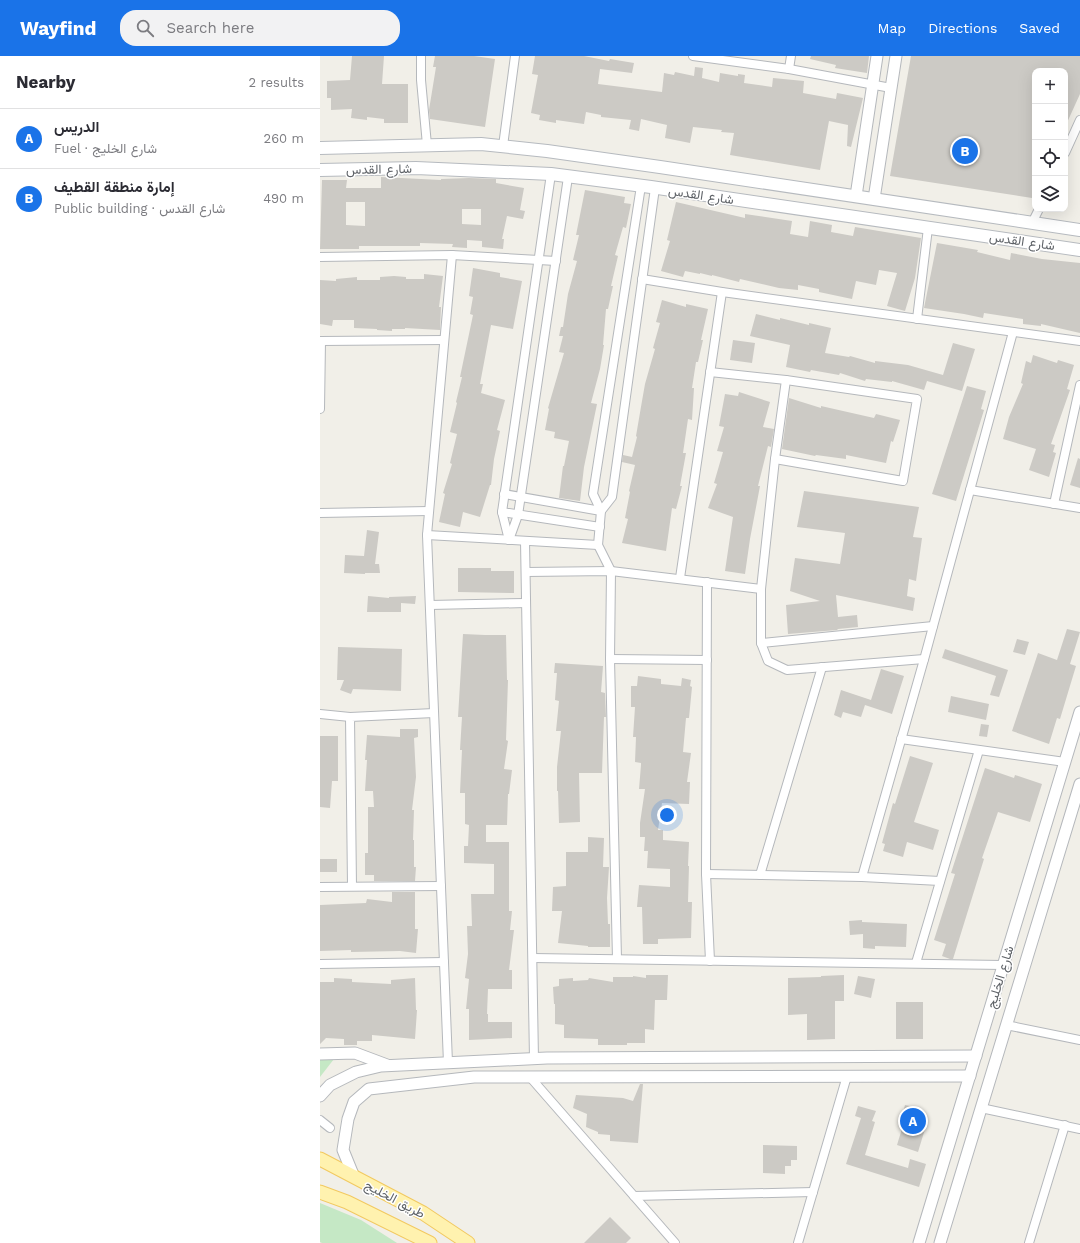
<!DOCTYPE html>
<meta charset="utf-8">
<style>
body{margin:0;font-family:"Work Sans",Vazirmatn,sans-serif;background:#f2f2f3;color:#2b2b33}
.controls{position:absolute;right:12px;top:12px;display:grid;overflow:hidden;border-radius:8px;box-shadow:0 4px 16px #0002}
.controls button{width:36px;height:36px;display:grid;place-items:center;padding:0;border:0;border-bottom:1px solid #e1e1e2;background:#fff;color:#2b2b33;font:20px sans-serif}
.you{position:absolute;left:347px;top:759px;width:14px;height:14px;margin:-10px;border:3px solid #fff;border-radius:50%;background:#1a73e8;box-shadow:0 0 0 6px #1a73e833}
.badge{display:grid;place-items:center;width:26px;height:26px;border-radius:50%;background:#1a73e8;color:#fff;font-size:13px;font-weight:700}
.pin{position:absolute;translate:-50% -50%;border:2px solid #fff;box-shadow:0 1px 4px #0006}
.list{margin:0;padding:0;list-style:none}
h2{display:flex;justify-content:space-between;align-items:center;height:52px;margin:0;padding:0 16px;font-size:17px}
h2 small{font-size:13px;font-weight:400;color:#7c7c81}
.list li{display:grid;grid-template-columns:26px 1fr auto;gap:12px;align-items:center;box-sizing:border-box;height:60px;padding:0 16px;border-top:1px solid #e1e1e2}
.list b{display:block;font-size:15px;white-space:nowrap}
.list p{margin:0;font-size:13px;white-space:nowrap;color:#7c7c81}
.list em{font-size:13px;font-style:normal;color:#7c7c81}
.icon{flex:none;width:22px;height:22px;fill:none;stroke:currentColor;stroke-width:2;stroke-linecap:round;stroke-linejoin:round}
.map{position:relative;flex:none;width:760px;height:1187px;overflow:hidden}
header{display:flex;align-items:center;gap:24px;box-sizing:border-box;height:56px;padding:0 20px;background:#1a73e8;color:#fff}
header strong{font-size:19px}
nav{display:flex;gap:22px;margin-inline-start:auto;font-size:14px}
.search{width:280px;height:36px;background:#f2f2f3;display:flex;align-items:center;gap:10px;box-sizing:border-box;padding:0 14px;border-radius:16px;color:#7c7c81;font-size:15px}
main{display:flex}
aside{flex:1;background:#fff}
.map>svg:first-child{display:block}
.green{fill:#c5e8c5}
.building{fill:#cccac5;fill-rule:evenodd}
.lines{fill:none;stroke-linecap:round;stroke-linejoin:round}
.minor-casing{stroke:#b5b8bc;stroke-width:10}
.tertiary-casing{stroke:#b5b8bc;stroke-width:13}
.secondary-casing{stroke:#b6babf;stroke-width:14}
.primary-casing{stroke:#f2c960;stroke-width:15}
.minor{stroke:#fff;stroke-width:8}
.tertiary{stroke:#fff;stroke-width:11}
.secondary{stroke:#fff;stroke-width:12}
.primary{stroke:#fff2af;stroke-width:13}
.labels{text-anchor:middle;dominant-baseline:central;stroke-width:3;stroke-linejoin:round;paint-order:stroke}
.street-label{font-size:13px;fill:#5f6368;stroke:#fff}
</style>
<header>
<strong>Wayfind</strong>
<div class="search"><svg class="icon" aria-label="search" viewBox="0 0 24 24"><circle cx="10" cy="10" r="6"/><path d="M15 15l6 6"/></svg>Search here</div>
<nav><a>Map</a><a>Directions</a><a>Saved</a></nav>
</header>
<main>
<aside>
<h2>Nearby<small>2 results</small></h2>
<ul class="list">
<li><span class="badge">A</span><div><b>الدريس</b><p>Fuel · شارع الخليج</p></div><em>260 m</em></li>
<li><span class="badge">B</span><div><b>إمارة منطقة القطيف</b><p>Public building · شارع القدس</p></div><em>490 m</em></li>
</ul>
</aside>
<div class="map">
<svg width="760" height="1187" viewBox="0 0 760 1187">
<rect width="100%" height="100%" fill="#f1efe8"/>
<g class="green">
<polygon points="0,1003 14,1003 0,1021"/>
<polygon points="0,1147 41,1164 77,1187 2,1187 0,1186"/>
</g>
<g class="building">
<polygon points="32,0 64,0 62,28 88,28 88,67 64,67 64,63 47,61 47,64 31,62 32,53 11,54 11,42 7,42 7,25 30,24"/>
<polygon points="115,0 154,0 175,3 165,71 110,63 109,54 116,11 113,11"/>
<polygon points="215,0 264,0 289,5 290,3 314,7 312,17 280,13 278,28 342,36 344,17 354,19 355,16 374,20 375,11 383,12 382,22 399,26 400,17 418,20 418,18 425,19 424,27 452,31 453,22 484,25 483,37 516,43 517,37 543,42 531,91 527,90 528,69 509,65 500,114 410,99 414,77 401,76 402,74 373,71 370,87 345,82 347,69 321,63 319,75 309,73 311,64 281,61 281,59 266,56 264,68 236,64 236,67 219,64 220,59 211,57 218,19 212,18"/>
<polygon points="491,0 549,0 547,17 515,12 516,9 490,3"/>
<polygon points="591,0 760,0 760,38 745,71 745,15 715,15 715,135 712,142 570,120"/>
<path d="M 61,121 L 121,124 L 121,123 L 149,122 L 176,123 L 176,127 L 204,132 L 200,154 L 205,155 L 203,163 L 187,160 L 182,183 L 184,183 L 183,193 L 162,191 L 162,185 L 147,184 L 147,192 L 132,191 L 133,188 L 100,187 L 100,190 L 39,190 L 39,193 L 0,193 L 2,124 L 27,124 L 26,132 L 61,132 ZM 26,146 L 45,146 L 45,170 L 26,169 ZM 142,153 L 161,153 L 161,169 L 142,168 Z"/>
<polygon points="265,134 305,141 304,147 311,148 306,172 303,171 295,199 298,200 291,230 293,230 288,253 286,253 283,289 284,289 280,313 271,347 277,348 264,411 260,445 239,442 243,410 244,410 249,385 234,382 235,376 225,374 229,353 228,352 244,297 239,296 243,280 239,280 241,271 243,271 248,238 257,205 253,204 259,179 256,179"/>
<polygon points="356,146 425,162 425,158 472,165 470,178 488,181 490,165 512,169 511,176 533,180 535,171 601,182 595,222 585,255 567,250 577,217 559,214 556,229 536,225 532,243 499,236 499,233 478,229 478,234 459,232 420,223 419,226 392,219 392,220 380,217 380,218 365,215 363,221 341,215 350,185 347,184"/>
<polygon points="617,187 658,194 657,196 690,204 691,197 722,203 760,207 760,277 721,268 721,270 703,268 703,263 664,257 663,262 644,258 604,252"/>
<polygon points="153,212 180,217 180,221 202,225 193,273 171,269 160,328 163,328 161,337 185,344 177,374 180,375 174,403 171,429 170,429 160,461 143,456 140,471 119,466 125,438 123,437 132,408 130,407 137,378 130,376 137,347 136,346 142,321 140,321 153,259 150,258 153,241 149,240"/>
<polygon points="104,218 123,220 119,251 121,251 120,274 85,272 85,273 72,273 72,275 57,274 57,273 34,272 34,264 13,264 12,270 0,268 0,224 16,225 16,223 37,221 37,224 60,224 60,221 74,220 86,221 86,223 104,223"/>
<polygon points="342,244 366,251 366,248 388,253 381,284 383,284 378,306 376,306 372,332 374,332 372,364 368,363 363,397 366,397 360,430 362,430 356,453 352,452 346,495 302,487 308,463 305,462 310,436 309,435 315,409 302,406 303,399 312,401 317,381 316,380 322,345 325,328 335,293 333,292 340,267 336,266"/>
<polygon points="436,258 460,264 460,262 489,269 489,267 511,272 505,297 529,301 530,300 555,307 555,305 588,309 623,319 633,287 655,293 642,335 607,325 604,334 572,325 572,326 546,323 545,325 520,317 519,319 491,314 490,316 466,311 470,289 430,280"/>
<polygon points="413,284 435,287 432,307 410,304"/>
<polygon points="713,299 737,307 738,304 754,309 747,333 750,334 731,388 735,389 733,396 736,397 729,421 709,414 716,393 683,383 689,361 703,328 701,327 706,305 711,307"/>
<polygon points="647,330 666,335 661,353 664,354 636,445 612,438"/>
<polygon points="419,336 450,346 443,371 454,373 451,391 448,390 438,430 440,430 430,483 425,518 405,515 413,461 388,452 397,428 394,427 403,396 397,395 404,371 399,370 405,338 418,340"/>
<polygon points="469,342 501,352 501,350 554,362 556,358 580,364 573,386 571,385 566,407 526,399 526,403 496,399 495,400 462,393"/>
<polygon points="758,402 760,403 760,432 750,429"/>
<polygon points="484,435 599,451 593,481 602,482 596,525 589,523 587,540 595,542 593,555 516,539 518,561 537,559 538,571 518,573 517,574 468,578 466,549 500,545 470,535 475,502 520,508 525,477 477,471"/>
<polygon points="47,474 59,476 55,508 59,508 60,517 45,517 45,518 24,517 25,499 44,500"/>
<polygon points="138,512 171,512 171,515 194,515 194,537 138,536"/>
<polygon points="48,540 69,542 69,541 96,540 95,548 81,547 81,556 47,556"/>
<polygon points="747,573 760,576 750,608 756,610 740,663 737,662 729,688 692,675 718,597 737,604"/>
<polygon points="143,578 165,579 186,579 187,624 188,624 186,684 188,685 184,713 192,714 189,738 188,738 187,769 166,769 166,786 189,786 189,855 192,855 190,874 194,874 189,914 192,914 192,933 168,933 167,958 168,958 168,966 192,966 192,982 149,984 149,953 146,953 149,923 145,922 148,898 147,870 152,870 151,838 174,838 174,808 144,807 144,790 148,790 149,769 145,768 145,737 140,737 142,694 140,694 142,661 138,661"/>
<polygon points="697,583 709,586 705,599 693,596"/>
<polygon points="18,591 82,593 81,635 33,633 31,638 20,634 24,624 17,624"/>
<polygon points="625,593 688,614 679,641 670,639 676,620 622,602"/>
<polygon points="235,607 283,610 281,636 285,637 286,661 284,661 282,717 259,717 260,766 239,767 238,735 237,735 237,711 241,675 236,675 239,645 235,644 237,617 234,617"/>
<polygon points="561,613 584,620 572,658 545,649 541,661 523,656 521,662 514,659 521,634 551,644"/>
<polygon points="318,620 341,623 341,628 361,630 362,622 371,624 370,630 372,631 369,662 366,662 363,696 371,697 367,726 370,726 369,748 342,747 338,774 343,774 343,784 369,786 368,810 369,810 368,846 372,846 371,882 338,883 338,888 323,888 322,851 317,851 319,829 350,831 350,813 327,812 328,795 324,795 325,781 320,781 320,767 325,733 319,733 321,709 321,707 315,706 316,681 313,681 315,651 311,651 311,630 317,630"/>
<polygon points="631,640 669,648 666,664 628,656"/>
<polygon points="661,668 669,669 667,681 659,680"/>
<polygon points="80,673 98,673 98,681 94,682 96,721 92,754 94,754 93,784 94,784 94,811 96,811 95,825 54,825 54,819 45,819 45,797 48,797 48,751 54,751 53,735 45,735 47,704 45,704 47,679 80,681"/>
<polygon points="0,680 18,680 18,725 12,725 10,752 0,751"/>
<polygon points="590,700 613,707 594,766 619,774 613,794 587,786 583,801 563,795 565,788 562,787 573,747 575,748"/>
<polygon points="665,712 694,722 695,719 722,728 710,766 678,756 662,802 664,803 633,903 630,903 622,900 626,888 614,884 635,818 631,817"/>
<polygon points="268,781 284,782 283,811 289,811 287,842 288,868 290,868 290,891 268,891 268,890 238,887 242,855 232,855 233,831 246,830 246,796 268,796"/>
<rect x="0" y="803" width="17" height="13"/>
<polygon points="72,836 95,836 95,873 98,873 96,897 80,895 31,896 31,894 0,895 0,849 46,847 47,843 72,846"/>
<polygon points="542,864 542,866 587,868 586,891 555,890 555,893 543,892 543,878 530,879 529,865"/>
<polygon points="326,919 348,919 347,944 335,944 334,974 325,973 325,987 307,987 307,989 278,989 278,983 244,982 244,969 235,968 235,948 234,948 233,931 239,930 239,923 253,922 253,925 268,924 269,922 293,926 293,921 313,921 313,920 326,922"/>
<polygon points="524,919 524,945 515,945 515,983 487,984 487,958 468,959 468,922 501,921 501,920"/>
<polygon points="538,920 555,923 551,942 534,938"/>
<polygon points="14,922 32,923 32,926 71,928 71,924 95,922 96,954 97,954 95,983 52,979 52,985 37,985 37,989 24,989 24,983 6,982 0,988 0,926 14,926"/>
<rect x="576" y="946" width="27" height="37"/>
<polygon points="320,1028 323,1028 318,1087 290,1085 290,1079 278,1078 278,1076 266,1071 267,1058 253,1052 256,1039 303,1042 313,1045"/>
<polygon points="585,1049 594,1051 592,1059 583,1056"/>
<polygon points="538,1050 556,1055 552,1065 555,1066 545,1099 588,1112 590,1103 606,1108 599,1131 526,1108 541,1062 535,1060"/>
<polygon points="584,1066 605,1073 598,1096 577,1089"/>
<polygon points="443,1089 477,1090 477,1104 471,1104 471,1110 465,1110 465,1118 443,1117"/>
<polygon points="290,1161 311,1182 306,1187 264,1187"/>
</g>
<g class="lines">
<defs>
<g id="minor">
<polyline points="101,0 101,24 107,89"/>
<polyline points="373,0 469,13 571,32"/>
<polyline points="469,13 471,0"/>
<polyline points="183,90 195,0"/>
<polyline points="745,97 760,64"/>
<polyline points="712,167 719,153"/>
<polyline points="0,201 132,199 236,205"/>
<polyline points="322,223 402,236 760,285"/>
<polyline points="597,263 608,172"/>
<polyline points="390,316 466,324 597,343 583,425 455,403"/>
<polyline points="466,324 455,403 441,533 441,587 448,605 467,614 604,603"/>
<polyline points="0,353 1,285 124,284"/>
<polyline points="650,434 760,452"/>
<polyline points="184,438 281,455 292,441 335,132"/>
<polyline points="734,448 760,329"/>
<polyline points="182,456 280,471"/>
<polyline points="0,457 109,455"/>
<polyline points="107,479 278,489"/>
<polyline points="189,484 182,456 231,118"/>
<polyline points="189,484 198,459 248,121"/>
<polyline points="205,485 214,1003"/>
<polyline points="206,516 291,515 441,533"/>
<polyline points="360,522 402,236"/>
<polyline points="387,526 386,818 390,905"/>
<polyline points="110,549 206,547"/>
<polyline points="441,587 613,570"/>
<polyline points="290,603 387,604"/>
<polyline points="0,658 30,661"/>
<polyline points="581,683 745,706"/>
<polyline points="386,818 542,821 620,825"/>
<polyline points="440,819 502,611"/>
<polyline points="542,821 605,600 693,276"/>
<polyline points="32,830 30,661 114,657"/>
<polyline points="0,831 121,830"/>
<polyline points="213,902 683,909"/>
<polyline points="297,903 290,603 291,515 278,489 281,455 273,438 321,130"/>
<polyline points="596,907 659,694"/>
<polyline points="0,908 124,906"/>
<polyline points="686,969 760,984"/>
<polyline points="128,1007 107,479 132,199"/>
<polyline points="210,1021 355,1187"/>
<polyline points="661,1052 760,1073"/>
<polyline points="0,1064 10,1072"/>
<polyline points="314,1140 493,1136"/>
<polyline points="478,1187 527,1020"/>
<polyline points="709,1187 745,1069"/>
</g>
<g id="tertiary">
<polyline points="536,140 557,0"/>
<polyline points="554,143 576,0"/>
<polyline points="0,998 35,997 67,1009"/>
<polyline points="0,1040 10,1029 36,1016 61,1010 227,1002 656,1000"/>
<polyline points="34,1121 23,1094 28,1063 34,1046 49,1033 154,1021 650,1020"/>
<polyline points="599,1187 760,656"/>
<polyline points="620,1187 760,728"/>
</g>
<g id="secondary">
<polyline points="0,92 161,88 227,95 340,111 760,174"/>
<polyline points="0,114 96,112 231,118 331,131 760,194"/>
</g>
<g id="primary">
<polyline points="0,1103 103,1157 148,1187"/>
<polyline points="0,1136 27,1146 110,1187"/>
</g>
</defs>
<use href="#minor" class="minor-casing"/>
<use href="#tertiary" class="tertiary-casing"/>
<use href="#secondary" class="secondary-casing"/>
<use href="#primary" class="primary-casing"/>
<use href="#minor" class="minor"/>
<use href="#tertiary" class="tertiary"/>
<use href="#secondary" class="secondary"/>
<use href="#primary" class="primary"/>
</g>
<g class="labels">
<g class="street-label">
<text transform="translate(59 113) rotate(-1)">شارع القدس</text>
<text transform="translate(381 139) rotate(8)">شارع القدس</text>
<text transform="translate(702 185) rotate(8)">شارع القدس</text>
<text transform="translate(680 921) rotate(-73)">شارع الخليج</text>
<text transform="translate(75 1143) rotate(28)">طريق الخليج</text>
</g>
</g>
</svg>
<div class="controls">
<button>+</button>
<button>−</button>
<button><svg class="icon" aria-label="locate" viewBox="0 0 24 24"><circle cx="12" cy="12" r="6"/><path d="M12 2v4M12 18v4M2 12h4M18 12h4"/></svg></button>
<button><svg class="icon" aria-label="layers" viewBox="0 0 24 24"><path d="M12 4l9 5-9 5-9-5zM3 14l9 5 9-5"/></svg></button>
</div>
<div class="you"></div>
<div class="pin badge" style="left:593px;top:1065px">A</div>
<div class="pin badge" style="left:645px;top:95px">B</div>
</div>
</main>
